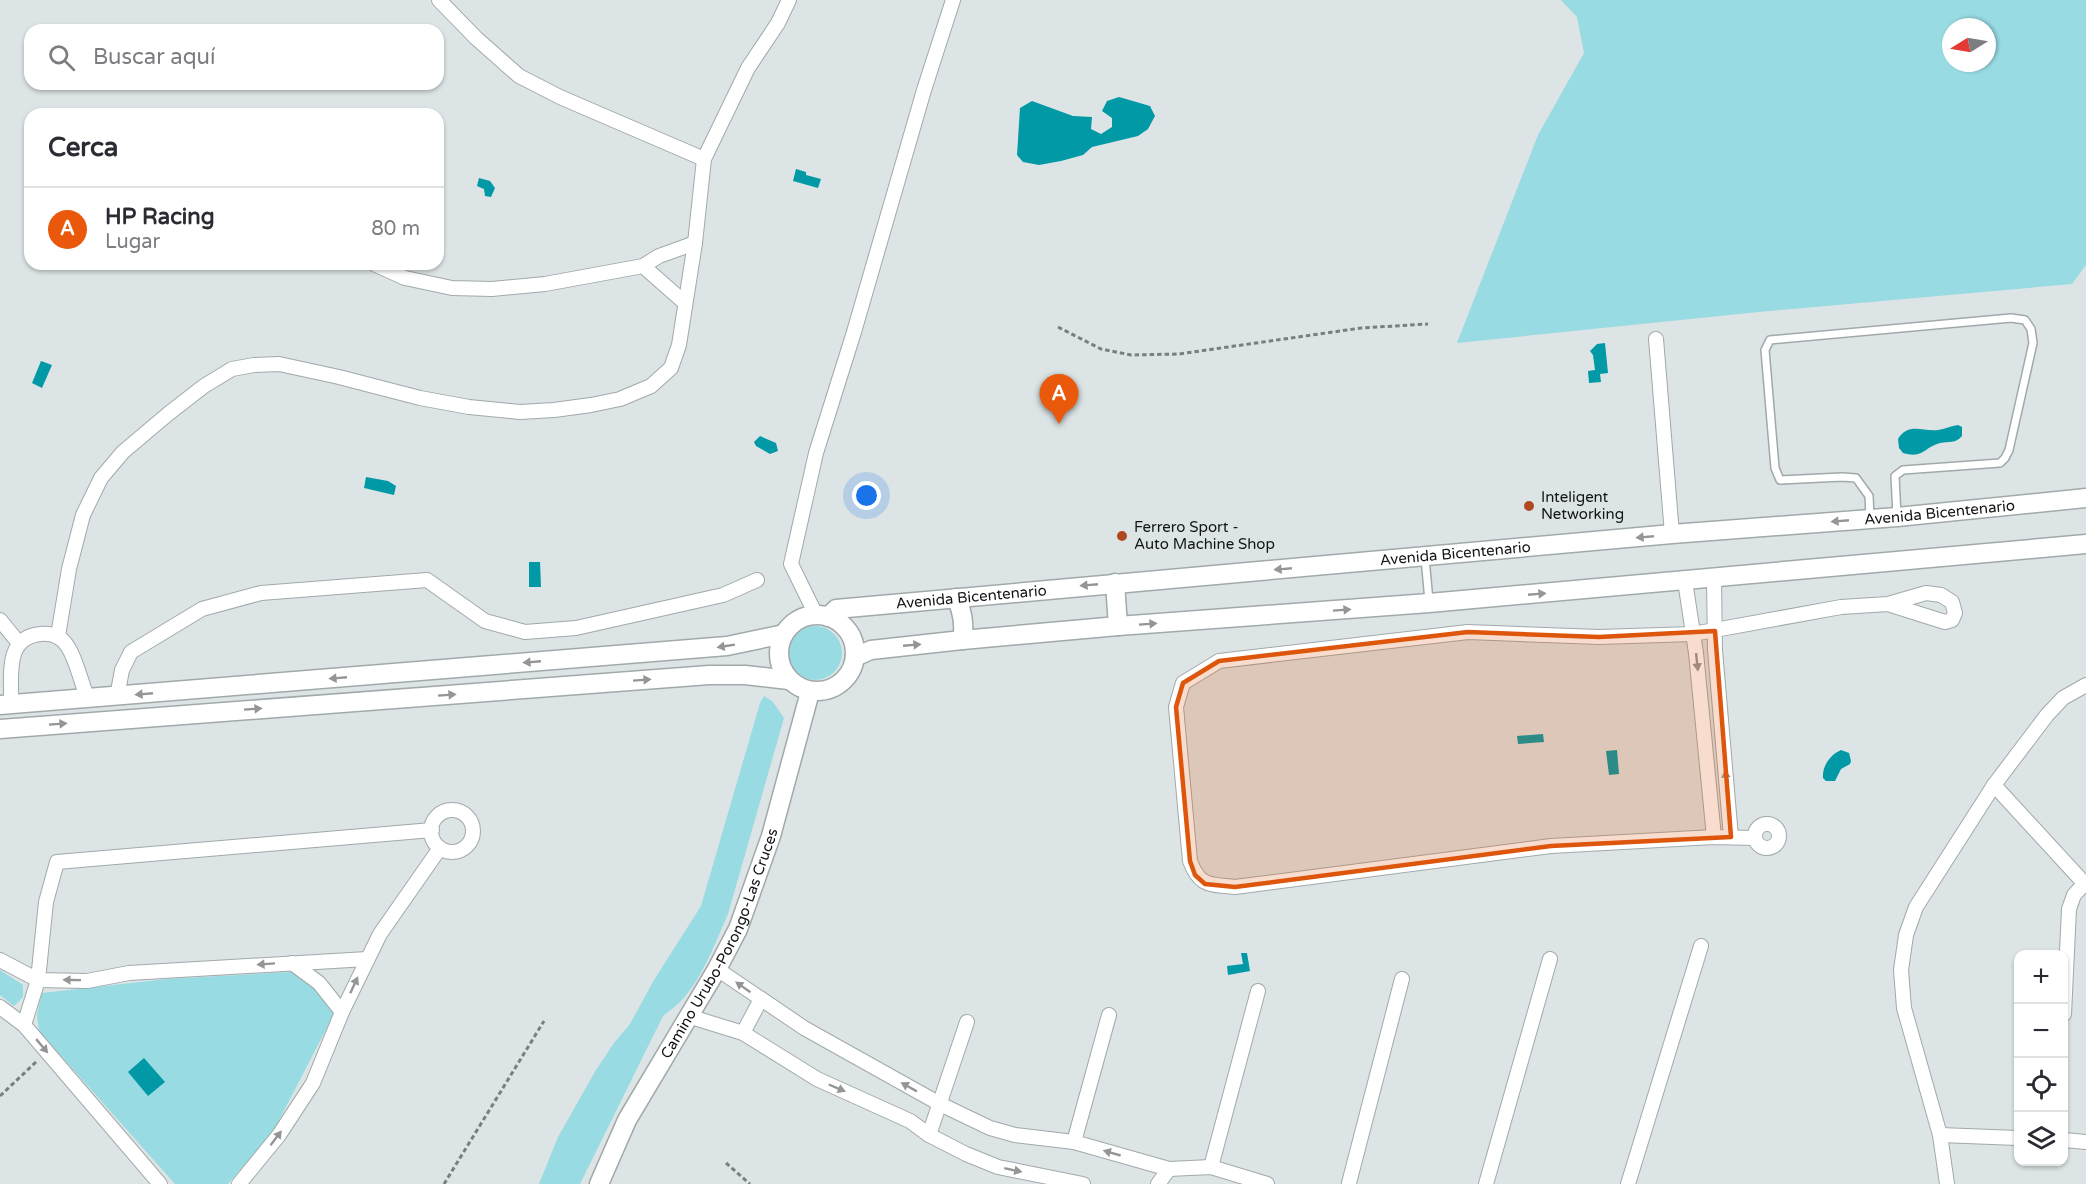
<!DOCTYPE html>
<html lang="es">
<meta charset="utf-8">
<style>
body{margin:0;font-family:"Varela Round",sans-serif;background:#f2f2f3;color:#2b2b33}
.controls{position:absolute;right:18px;bottom:18px;display:grid;overflow:hidden;border-radius:12px;box-shadow:0 2px 4px #0004}
.controls button{width:54px;height:54px;display:grid;place-items:center;padding:0;border:0;border-bottom:2px solid #e1e1e2;background:#fff;color:#2b2b33;font:30px sans-serif}
.compass{position:absolute;left:1942px;top:18px;width:54px;height:54px;border-radius:50%;background:#fff;box-shadow:0 2px 4px #0004;rotate:259deg}
.you{position:absolute;left:867px;top:496px;width:21px;height:21px;margin:-15px;border:4px solid #fff;border-radius:50%;background:#1a73e8;box-shadow:0 0 0 9px #1a73e833}
.badge{display:grid;place-items:center;width:39px;height:39px;border-radius:50%;background:#ea580c;color:#fff;font-size:20px;font-weight:700}
.pin{position:absolute;translate:-50% -50px;filter:drop-shadow(0 2px 3px #0008)}
.pin::after{content:'';position:absolute;top:32px;width:21px;height:18px;background:inherit;clip-path:polygon(0 0,100% 0,50% 100%)}
.list{margin:0;padding:0;list-style:none}
h2{display:flex;justify-content:space-between;align-items:center;height:78px;margin:0;padding:0 24px;font-size:26px}
h2 small{font-size:20px;font-weight:400;color:#7c7c81}
.list li{display:grid;grid-template-columns:39px 1fr auto;gap:18px;align-items:center;box-sizing:border-box;height:84px;padding:0 24px;border-top:2px solid #e1e1e2}
.list b{display:block;font-size:22px;white-space:nowrap}
.list p{margin:0;font-size:20px;white-space:nowrap;color:#7c7c81}
.list em{font-size:20px;font-style:normal;color:#7c7c81}
.icon{flex:none;width:33px;height:33px;fill:none;stroke:currentColor;stroke-width:2;stroke-linecap:round;stroke-linejoin:round}
.map{position:relative;flex:none;width:2086px;height:1184px;overflow:hidden}
.search{position:absolute;background:#fff;box-shadow:0 2px 4px #0004;left:24px;top:24px;width:420px;height:66px;display:flex;align-items:center;gap:15px;box-sizing:border-box;padding:0 21px;border-radius:18px;color:#7c7c81;font-size:22px}
.panel{position:absolute;background:#fff;box-shadow:0 2px 4px #0004;left:24px;top:108px;width:420px;height:162px;border-radius:18px}
.map>svg:first-child{display:block}
.green{fill:#98dbe3;fill-rule:evenodd}
.water{fill:#0199a6}
.lines{fill:none;stroke-linecap:round;stroke-linejoin:round}
.lane-casing{stroke:#a1a9aa;stroke-width:10}
.street-casing{stroke:#a1a9aa;stroke-width:16}
.secondary-casing{stroke:#a1a9aa;stroke-width:21}
.path{stroke:#797f80;stroke-width:3;stroke-dasharray:4.5 3;stroke-linecap:butt}
.lane{stroke:#fff;stroke-width:7}
.street{stroke:#fff;stroke-width:14}
.secondary{stroke:#fff;stroke-width:18}
.oneway{fill:#949596}
.marked{fill:#dd560c;fill-opacity:0.2;stroke:#dd560c;stroke-width:4.5;stroke-linejoin:round}
.poi-dot{fill:#af4820;stroke:#dce4e5;stroke-width:2}
.labels{text-anchor:middle;dominant-baseline:central;stroke-width:6;stroke-linejoin:round;paint-order:stroke}
.poi-label{font-size:15px;fill:#121415;stroke:#dce4e5;text-anchor:start}
.street-label{font-size:15px;fill:#121415;stroke:#dce4e5}
</style>
<div class="map">
<svg width="2086" height="1184" viewBox="0 0 2086 1184">
<rect width="100%" height="100%" fill="#dce4e5"/>
<g class="green">
<path d="M 1561,0 L 2086,0 L 2086,265 L 2072,284 L 1759,312 L 1457,343 L 1538,135 L 1584,53 L 1577,17 ZM 1951,27 L 1987,27 L 1987,63 L 1951,63 Z"/>
<circle cx="815" cy="653" r="27"/>
<path d="M 764,696 L 773,702 L 784,718 L 728,914 C 716,941 702,979 681,1001 C 676,1006 669,1011 663,1016 L 580,1184 L 539,1184 L 558,1137 L 596,1070 L 614,1043 L 630,1024 L 654,980 L 701,906 L 760,703 Z"/>
<polygon points="0,970 23,985 23,997 14,1006 0,995"/>
<path d="M 291,972 C 309,981 328,994 334,1014 L 274,1130 L 228,1184 L 175,1184 L 39,1031 L 37,1014 L 42,993 L 167,979 Z"/>
</g>
<g class="water">
<polygon points="1119,97 1150,106 1155,116 1148,129 1138,136 1092,147 1083,155 1061,161 1039,165 1023,162 1017,155 1020,108 1032,101 1073,116 1092,117 1091,129 1101,134 1112,127 1112,118 1102,111 1107,101"/>
<polygon points="796,169 806,172 806,175 821,179 818,188 793,181"/>
<polygon points="479,178 490,181 495,188 491,197 485,196 484,189 477,186"/>
<polygon points="1605,343 1608,373 1600,374 1601,382 1589,383 1588,371 1595,370 1593,355 1590,351 1597,344"/>
<polygon points="41,361 52,365 42,388 32,383"/>
<path d="M 1958,425 L 1962,427 L 1962,436 C 1955,444 1949,441 1940,443 C 1924,447 1924,459 1903,453 L 1899,448 L 1898,439 C 1909,422 1922,432 1938,430 C 1945,429 1951,426 1958,425 Z"/>
<polygon points="760,436 776,443 778,451 770,454 756,446 754,442"/>
<polygon points="366,477 388,481 396,486 394,495 364,488"/>
<polygon points="529,562 540,562 541,587 529,587"/>
<polygon points="1543,734 1544,742 1518,744 1517,736"/>
<polygon points="1617,750 1619,774 1609,775 1606,751"/>
<path d="M 1841,750 L 1849,753 L 1851,761 L 1850,764 L 1841,769 L 1835,781 L 1826,781 L 1823,778 C 1822,766 1830,755 1841,750 Z"/>
<polygon points="1241,953 1247,953 1250,971 1228,975 1227,966 1243,964"/>
<polygon points="144,1058 165,1082 148,1096 128,1072"/>
</g>
<g class="lines">
<defs>
<g id="lane">
<polyline points="1870,518 1869,496 1856,478 1842,477 1780,480 1775,468 1765,350 1770,340 2011,318 2025,320 2031,329 2033,343 2009,450 2005,458 2000,463 1903,470 1895,476 1897,516"/>
<polyline points="1425,558 1429,601"/>
</g>
<g id="street">
<polyline points="439,0 476,38 519,76 560,97 704,159"/>
<polyline points="374,264 405,278 452,288 492,289 545,284 643,266 659,256 695,243"/>
<polyline points="643,266 685,303"/>
<polyline points="1656,339 1672,534"/>
<polyline points="1714,578 1715,650 1731,837"/>
<polyline points="1685,581 1696,653 1714,837"/>
<polyline points="816,615 791,564 816,453 854,332 924,90 953,0"/>
<polyline points="0,620 18,642"/>
<polyline points="58,636 69,569 83,515 101,478 123,452 168,414 204,386 232,369 254,365 279,364 339,377 420,398 469,407 520,412 554,410 591,405 620,399 651,386 671,368 679,345 695,243 704,159 748,68 778,23 789,0"/>
<polyline points="117,697 122,670 131,652 202,609 261,593 427,580 485,621 525,632 576,628 723,595 757,580"/>
<path d="M 11,704 C 12,676 4,637 41,634 C 53,633 62,637 68,647 C 77,661 81,683 88,699"/>
<polyline points="1994,785 2084,883"/>
<circle cx="452" cy="831" r="21"/>
<circle cx="1767" cy="836" r="12"/>
<path d="M 1754,838 L 1714,837 L 1551,846 L 1235,887 C 1209,884 1200,887 1190,861 L 1176,707 L 1183,683 L 1219,661 L 1468,632 L 1599,637 L 1693,634 L 1841,607 L 1888,604 L 1926,593 L 1941,595 L 1952,602 L 1955,613 L 1952,620 L 1945,622 L 1888,604"/>
<polyline points="0,960 38,980 87,981 129,973 367,959"/>
<polyline points="292,963 319,983 342,1012"/>
<polyline points="717,969 804,1028 940,1104 990,1128 1015,1135 1074,1142 1169,1169 1211,1167 1267,1184"/>
<polyline points="0,1007 24,1025 160,1184"/>
<polyline points="2064,1014 2069,909 2074,895 2086,882"/>
<polyline points="688,1016 743,1033 817,1079 910,1121 929,1135 966,1154 998,1167 1083,1184"/>
<polyline points="24,1025 38,980 46,902 57,862 432,830"/>
<polyline points="743,1033 761,999"/>
<polyline points="929,1135 967,1022"/>
<polyline points="1940,1135 2018,1138"/>
<polyline points="2064,1140 2086,1142"/>
<polyline points="1074,1142 1109,1015"/>
<polyline points="1211,1167 1258,991"/>
<polyline points="1349,1183 1402,979"/>
<polyline points="239,1184 279,1135 313,1083 342,1012 380,934 440,848"/>
<polyline points="1158,1184 1169,1169"/>
<polyline points="1486,1184 1550,959"/>
<polyline points="1628,1184 1701,946"/>
<polyline points="1947,1184 1940,1135 1904,1008 1901,970 1906,935 1916,907 1994,785 2047,715 2063,698 2086,685"/>
</g>
<g id="secondary">
<polyline points="1115,583 1118,626"/>
<path d="M 956,598 C 963,612 965,625 962,640"/>
<circle cx="817" cy="653" r="38"/>
<path id="s1" d="M 828,617 L 836,609 L 1672,534 L 1897,517 L 2086,498"/>
<polyline points="855,657 871,650 962,640 1118,626 1429,603 2086,544"/>
<polyline points="0,705 727,646 784,634"/>
<polyline points="0,729 709,675 745,675 789,680"/>
<path id="s2" d="M 599,1184 L 627,1120 L 717,969 L 738,929 L 771,836 L 810,692"/>
</g>
</defs>
<use href="#lane" class="lane-casing"/>
<use href="#street" class="street-casing"/>
<use href="#secondary" class="secondary-casing"/>
<g class="path">
<polyline points="1058,327 1101,349 1131,355 1179,354 1361,328 1428,324"/>
<polyline points="0,1096 36,1062"/>
<polyline points="726,1163 750,1184"/>
<polyline points="444,1184 544,1021"/>
</g>
<use href="#lane" class="lane"/>
<use href="#street" class="street"/>
<use href="#secondary" class="secondary"/>
</g>
<defs><path id="oneway-solid" d="M-6-.8H1V-3.2L6.5 0L1 3.2V.8H-6Z" transform="scale(1.5)"/></defs>
<g class="oneway">
<use href="#oneway-solid" transform="translate(1840 521) rotate(175)"/>
<use href="#oneway-solid" transform="translate(1645 537) rotate(175)"/>
<use href="#oneway-solid" transform="translate(1283 569) rotate(175)"/>
<use href="#oneway-solid" transform="translate(1089 585) rotate(175)"/>
<use href="#oneway-solid" transform="translate(1537 594) rotate(-5)"/>
<use href="#oneway-solid" transform="translate(1342 610) rotate(-4)"/>
<use href="#oneway-solid" transform="translate(1148 624) rotate(-4)"/>
<use href="#oneway-solid" transform="translate(912 645) rotate(-5)"/>
<use href="#oneway-solid" transform="translate(726 646) rotate(171)"/>
<use href="#oneway-solid" transform="translate(532 662) rotate(175)"/>
<use href="#oneway-solid" transform="translate(1697 662) rotate(84)"/>
<use href="#oneway-solid" transform="translate(338 678) rotate(175)"/>
<use href="#oneway-solid" transform="translate(642 680) rotate(-4)"/>
<use href="#oneway-solid" transform="translate(144 694) rotate(175)"/>
<use href="#oneway-solid" transform="translate(447 695) rotate(-4)"/>
<use href="#oneway-solid" transform="translate(253 709) rotate(-4)"/>
<use href="#oneway-solid" transform="translate(58 724) rotate(-4)"/>
<use href="#oneway-solid" transform="translate(1726 779) rotate(-95)"/>
<use href="#oneway-solid" transform="translate(266 964) rotate(176)"/>
<use href="#oneway-solid" transform="translate(72 980) rotate(-179)"/>
<use href="#oneway-solid" transform="translate(354 985) rotate(-65)"/>
<use href="#oneway-solid" transform="translate(743 987) rotate(-145)"/>
<use href="#oneway-solid" transform="translate(42 1046) rotate(50)"/>
<use href="#oneway-solid" transform="translate(909 1087) rotate(-151)"/>
<use href="#oneway-solid" transform="translate(837 1088) rotate(23)"/>
<use href="#oneway-solid" transform="translate(276 1138) rotate(-53)"/>
<use href="#oneway-solid" transform="translate(1112 1153) rotate(-164)"/>
<use href="#oneway-solid" transform="translate(1013 1170) rotate(12)"/>
</g>
<path class="marked" d="M 1715,631 L 1731,837 L 1551,846 L 1235,887 L 1205,884 L 1195,875 L 1190,861 L 1176,707 L 1183,683 L 1219,661 L 1468,632 L 1599,637 Z"/>
<g class="poi-dot">
<circle cx="1529" cy="506" r="6"/>
<circle cx="1122" cy="536" r="6"/>
</g>
<g class="labels">
<g class="poi-label">
<text x="1541" y="497">Inteligent<tspan x="1541" dy="17">Networking</tspan></text>
<text x="1134" y="527">Ferrero Sport -<tspan x="1134" dy="17">Auto Machine Shop</tspan></text>
</g>
<g class="street-label">
<text stroke="none"><textPath href="#s1" startOffset="1119">Avenida Bicentenario</textPath></text>
<text stroke="none"><textPath href="#s1" startOffset="633">Avenida Bicentenario</textPath></text>
<text stroke="none"><textPath href="#s1" startOffset="147">Avenida Bicentenario</textPath></text>
<text stroke="none"><textPath href="#s2" startOffset="270">Camino Urubo-Porongo-Las Cruces</textPath></text>
</g>
</g>
</svg>
<div class="controls">
<button>+</button>
<button>−</button>
<button><svg class="icon" aria-label="locate" viewBox="0 0 24 24"><circle cx="12" cy="12" r="6"/><path d="M12 2v4M12 18v4M2 12h4M18 12h4"/></svg></button>
<button><svg class="icon" aria-label="layers" viewBox="0 0 24 24"><path d="M12 4l9 5-9 5-9-5zM3 14l9 5 9-5"/></svg></button>
</div>
<svg class="compass" viewBox="-18 -18 36 36"><path d="M0-13l5 13h-10z" fill="#e53935"/><path d="M0 13l5-13h-10z" fill="#7c7c81"/></svg>
<div class="you"></div>
<div class="pin badge" style="left:1059px;top:424px">A</div>
<div class="search"><svg class="icon" aria-label="search" viewBox="0 0 24 24"><circle cx="10" cy="10" r="6"/><path d="M15 15l6 6"/></svg>Buscar aquí</div>
<section class="panel">
<h2>Cerca<small></small></h2>
<ul class="list">
<li><span class="badge">A</span><div><b>HP Racing</b><p>Lugar</p></div><em>80 m</em></li>
</ul>
</section>
</div>
